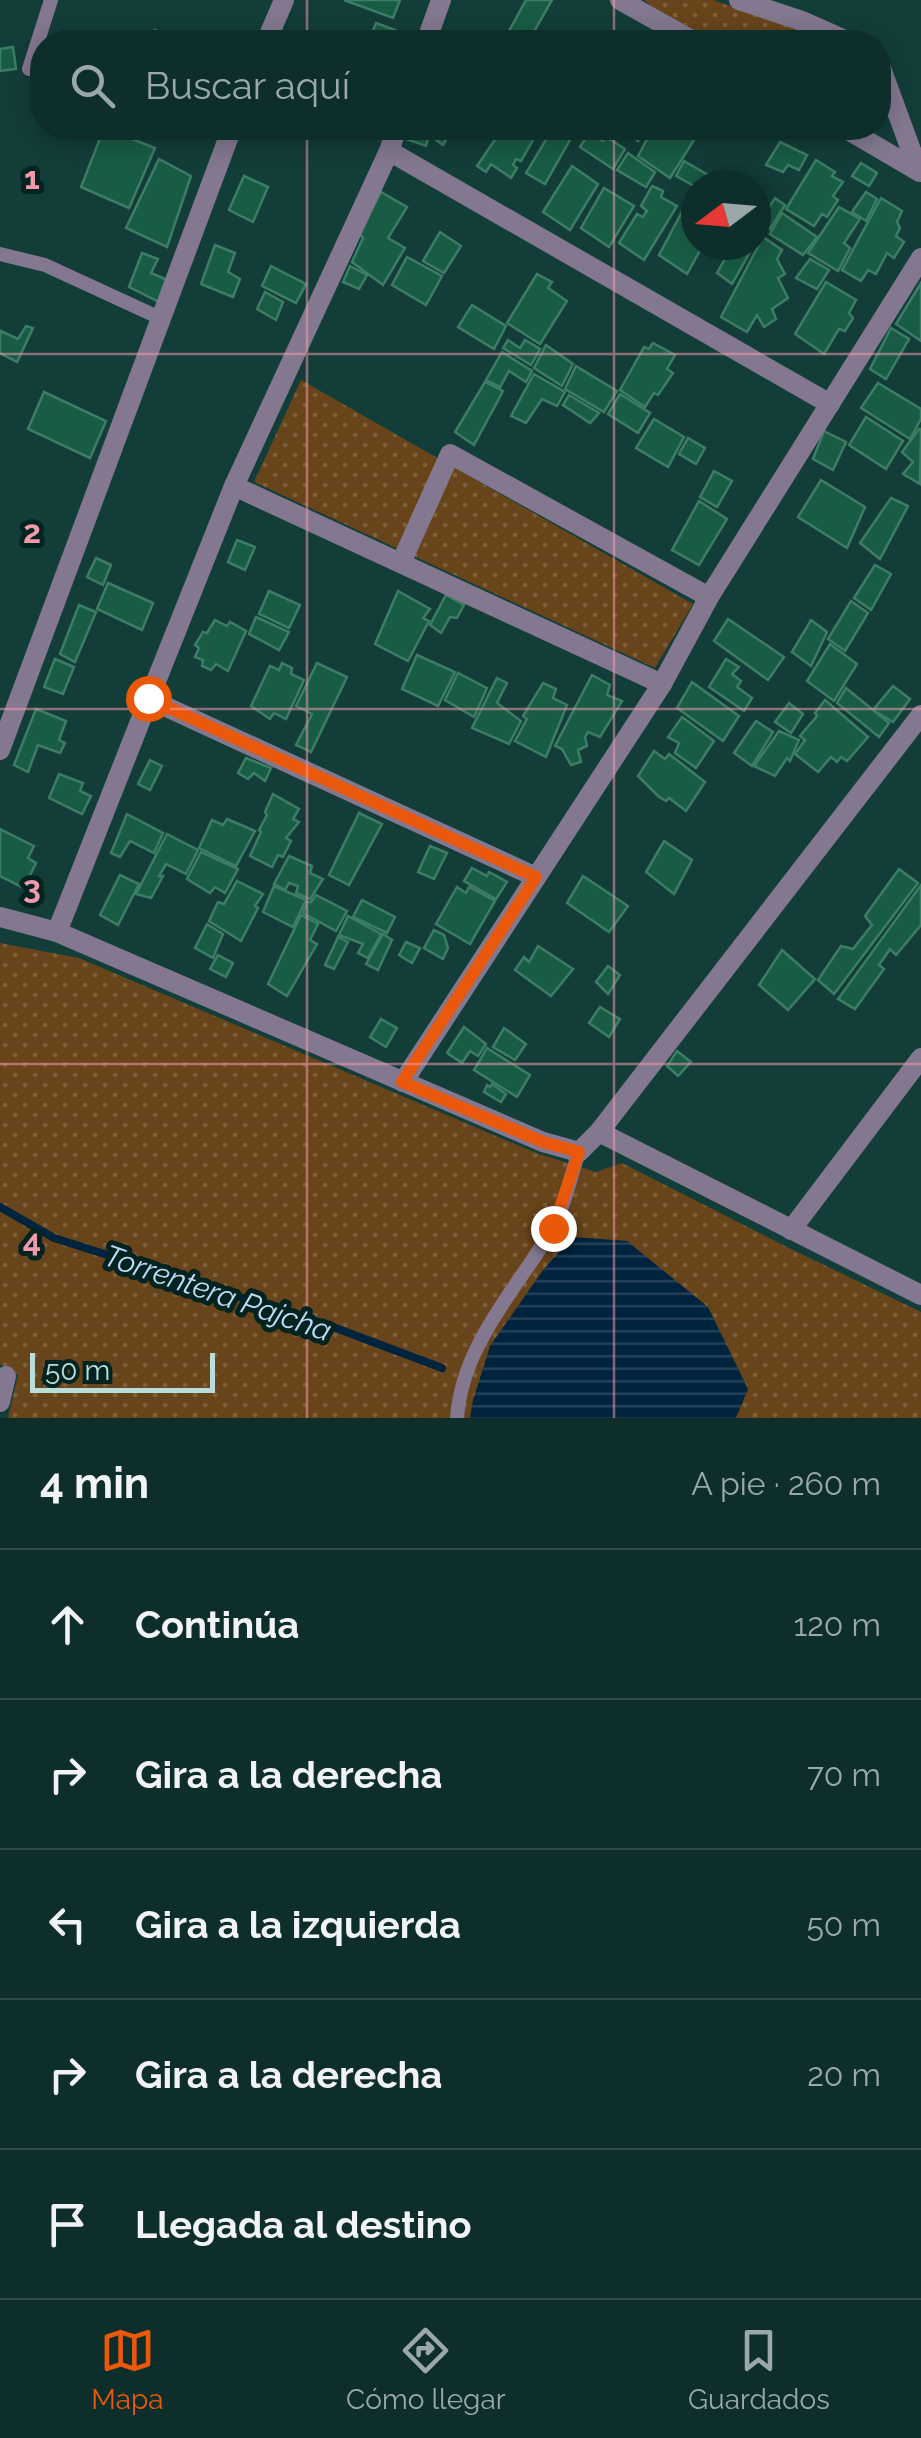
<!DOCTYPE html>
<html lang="es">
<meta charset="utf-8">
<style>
body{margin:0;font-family:Raleway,sans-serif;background:#173633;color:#f1f3f6}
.compass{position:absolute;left:681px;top:170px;width:90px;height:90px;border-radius:50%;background:#0e2e2b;box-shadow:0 5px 25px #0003;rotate:254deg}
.scale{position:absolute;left:30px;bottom:25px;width:185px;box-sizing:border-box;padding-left:10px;border:5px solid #b9ddd8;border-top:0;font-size:28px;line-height:35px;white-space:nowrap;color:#b9ddd8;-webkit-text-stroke:8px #022320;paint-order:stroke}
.stop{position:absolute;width:30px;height:30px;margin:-22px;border:8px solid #ea580c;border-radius:50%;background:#fff}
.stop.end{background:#ea580c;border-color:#fff;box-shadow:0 2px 10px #0008}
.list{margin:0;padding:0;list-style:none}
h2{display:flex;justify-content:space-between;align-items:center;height:130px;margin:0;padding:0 40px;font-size:42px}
h2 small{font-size:32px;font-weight:400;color:#9ba8a9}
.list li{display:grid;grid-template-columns:65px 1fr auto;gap:30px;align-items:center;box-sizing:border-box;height:150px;padding:0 40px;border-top:2px solid #2e4a47}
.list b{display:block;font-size:38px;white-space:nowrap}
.list em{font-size:32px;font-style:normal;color:#9ba8a9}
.icon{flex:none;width:55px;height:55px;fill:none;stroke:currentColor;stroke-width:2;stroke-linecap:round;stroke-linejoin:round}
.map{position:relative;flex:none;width:921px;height:1418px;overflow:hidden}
.search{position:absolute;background:#0e2e2b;box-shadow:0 5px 25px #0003;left:30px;right:30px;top:30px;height:110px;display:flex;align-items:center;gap:25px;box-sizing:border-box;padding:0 35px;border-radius:40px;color:#9ba8a9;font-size:38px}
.sheet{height:880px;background:#0e2e2b}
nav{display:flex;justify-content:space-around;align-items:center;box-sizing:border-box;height:140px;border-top:2px solid #2e4a47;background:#0e2e2b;font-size:28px;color:#9ba8a9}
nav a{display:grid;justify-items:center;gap:5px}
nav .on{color:#ea580c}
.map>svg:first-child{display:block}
.green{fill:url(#green-dots)}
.water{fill:url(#water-rules)}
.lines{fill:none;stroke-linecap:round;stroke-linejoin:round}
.stream{stroke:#00233e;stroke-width:8}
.building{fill:#185c45;stroke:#3d7d65;stroke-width:2.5}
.service{stroke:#83788f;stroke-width:14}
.minor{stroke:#83788f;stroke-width:20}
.route{stroke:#ea580c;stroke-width:12}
.grid{fill:none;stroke:#f29aac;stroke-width:2.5;stroke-opacity:0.55}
.labels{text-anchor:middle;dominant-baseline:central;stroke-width:10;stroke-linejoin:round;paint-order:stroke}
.water-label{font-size:30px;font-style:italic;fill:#c0dbf4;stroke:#022320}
.grid-label{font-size:32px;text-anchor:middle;font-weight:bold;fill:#f29aac;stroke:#022320;stroke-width:10;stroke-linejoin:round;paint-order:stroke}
</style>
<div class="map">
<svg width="921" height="1418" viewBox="0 0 921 1418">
<defs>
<pattern id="green-dots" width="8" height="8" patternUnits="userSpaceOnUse" patternTransform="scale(2.5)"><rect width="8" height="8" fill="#68441a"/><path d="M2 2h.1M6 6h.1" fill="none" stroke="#7c5f3b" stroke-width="1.8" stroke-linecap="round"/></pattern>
<pattern id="water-rules" width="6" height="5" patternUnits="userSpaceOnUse" patternTransform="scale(2.5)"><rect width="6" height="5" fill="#00233e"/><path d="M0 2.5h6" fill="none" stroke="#234259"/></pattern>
</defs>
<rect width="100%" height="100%" fill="#133d39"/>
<g class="green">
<polygon points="644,0 713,0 833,42 716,42 654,8"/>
<polygon points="301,380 693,604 655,668 254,482"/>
<polygon points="0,943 79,958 536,1153 596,1172 622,1163 787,1247 921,1312 921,1418 8,1418 18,1375 0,1364"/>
</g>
<polygon class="water" points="573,1237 627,1241 708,1307 748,1389 736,1418 470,1418 473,1400 490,1346 543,1270"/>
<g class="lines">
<polyline class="stream" points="0,1207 54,1238 325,1324 442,1368"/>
</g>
<g class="building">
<polygon points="344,0 400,0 393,18"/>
<polygon points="526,0 552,0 528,42 503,42"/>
<polygon points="376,23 408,35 405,42 368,42"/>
<polygon points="155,30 183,42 151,42"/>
<polygon points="13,47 16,69 0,71 0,49"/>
<polygon points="104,128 155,148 129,208 81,187"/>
<polygon points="409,128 431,128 426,146 406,139"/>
<polygon points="435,128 453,128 443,145 432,137"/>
<polygon points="503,128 540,128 521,161 516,159 513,165 517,168 511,178 491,164 486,172 477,166"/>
<polygon points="553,128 569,128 575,131 545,184 526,173"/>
<polygon points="611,128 646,128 638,141 626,130 623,137"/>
<polygon points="653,128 691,128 699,132 670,178 638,156"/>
<polygon points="589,133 603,141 606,137 625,149 613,169 580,147"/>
<polygon points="780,142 807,155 799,170 788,165 783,172 766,165"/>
<polygon points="628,153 655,172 646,187 617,170"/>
<polygon points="159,159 191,176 167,247 126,228"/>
<polygon points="816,160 835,172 832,176 843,182 833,196 838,200 827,217 822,214 814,226 786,209"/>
<polygon points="684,161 710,176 705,185 696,185 696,187 676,176"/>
<polygon points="861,163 877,173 869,186 852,176"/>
<polygon points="572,166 598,184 570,230 543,212"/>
<polygon points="244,176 268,187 253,222 229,210"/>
<polygon points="652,186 663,191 661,197 677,206 644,260 619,243 637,214 643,217 647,211 641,206"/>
<polygon points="604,188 634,206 609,247 581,228"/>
<polygon points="381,192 407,207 388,238 405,248 383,285 352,262 363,238 359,233"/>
<polygon points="866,192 877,199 866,221 852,212"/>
<polygon points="775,198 785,205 770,229 759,222"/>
<polygon points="881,198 902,211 897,222 900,228 896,236 904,242 894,258 887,253 876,274 868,270 861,281 842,270"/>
<polygon points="839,207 860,219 844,243 850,248 838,271 808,253"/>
<polygon points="684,208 696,215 696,245 703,245 687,274 659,255"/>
<polygon points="782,213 817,237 803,255 770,234"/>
<polygon points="440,232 461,246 444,273 423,261"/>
<polygon points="763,237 782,250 777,259 785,274 778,278 788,298 772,309 776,319 764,327 757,315 747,332 721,317"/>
<polygon points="215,245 235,253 228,272 240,279 233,297 201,284"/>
<polygon points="733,245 754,245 732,284 717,273"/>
<polygon points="142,253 158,259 151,273 172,282 163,304 129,287"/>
<polygon points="407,257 442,276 426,305 392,285"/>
<polygon points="810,259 829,270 817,289 796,278"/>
<polygon points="271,266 306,284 296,303 262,286"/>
<polygon points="350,266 367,275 359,289 343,282"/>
<polygon points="537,274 552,282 548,288 567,301 540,344 507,323"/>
<polygon points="826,282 856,300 849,313 853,318 845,331 839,329 824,354 795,334"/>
<polygon points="921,283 921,341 896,324"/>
<polygon points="265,292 283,302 276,320 257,309"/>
<polygon points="472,305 506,326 494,349 458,327"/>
<polygon points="26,326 33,328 17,362 0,353 0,334 1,331 18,339"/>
<polygon points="891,328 909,339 886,379 870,369"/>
<polygon points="508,340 520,348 525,340 540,349 531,365 503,348"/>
<polygon points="653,343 675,355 667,369 673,373 658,395 654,393 645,407 620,390 644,347 649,349"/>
<polygon points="546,345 573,364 562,386 534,368"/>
<polygon points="502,352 532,371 526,382 509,371 500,387 486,380"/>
<polygon points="576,366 617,391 604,412 565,389"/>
<polygon points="534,374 565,392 557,406 542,399 526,423 511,416"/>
<polygon points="485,382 503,391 474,445 455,432"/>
<polygon points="878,383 921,409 921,419 910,439 861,408"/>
<polygon points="44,392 106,421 90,458 28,429"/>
<polygon points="620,394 650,413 638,433 608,414"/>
<polygon points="569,395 599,413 590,423 563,405"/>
<polygon points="866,417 903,441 886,469 849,445"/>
<polygon points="654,419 684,437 668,467 636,448"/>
<polygon points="919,429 921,429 920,484 903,474 913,462 902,452"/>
<polygon points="824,431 846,442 833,470 813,459"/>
<polygon points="688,438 705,448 696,464 679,454"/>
<polygon points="714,471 732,481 717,507 700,497"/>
<polygon points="821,480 865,507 847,548 798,517"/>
<polygon points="891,498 908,506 880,559 860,543"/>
<polygon points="699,501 727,519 699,565 672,550"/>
<polygon points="237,540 255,547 245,570 228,562"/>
<polygon points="96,558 111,565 103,585 87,577"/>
<polygon points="875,565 891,574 871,610 854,598"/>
<polygon points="108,583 153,603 142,630 97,609"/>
<polygon points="269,591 300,605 289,628 259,614"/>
<polygon points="398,591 430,609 423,618 429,621 408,661 375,644"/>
<polygon points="446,595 464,605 457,618 450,617 441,633 430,625"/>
<polygon points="851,601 868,613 845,651 828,639"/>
<polygon points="79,605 96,612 75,662 60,654"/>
<polygon points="256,617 289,632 279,650 249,634"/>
<polygon points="728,619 784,657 768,680 714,641"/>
<polygon points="215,620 227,626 230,622 246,631 228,671 216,664 211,670 202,666 203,660 195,657 199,648 195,645 203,632 207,633"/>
<polygon points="811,620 827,632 811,666 792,652"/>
<polygon points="830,644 857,664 834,701 807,681"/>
<polygon points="417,655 455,672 438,706 402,689"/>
<polygon points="55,659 74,667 63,694 44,687"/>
<polygon points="726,659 739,667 732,674 741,681 737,687 752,698 744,711 709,687"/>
<polygon points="282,663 292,668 291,674 304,680 286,719 274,713 270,719 251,706 270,666 279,670"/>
<polygon points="317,663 347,677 311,752 296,745 312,714 296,706"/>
<polygon points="458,673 487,688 474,717 445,700"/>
<polygon points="592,675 610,685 607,695 622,701 600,737 588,732 585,737 587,746 578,750 581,762 571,765 562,749 555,746"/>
<polygon points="497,678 507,683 497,703 521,721 509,744 472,728"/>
<polygon points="692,682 739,716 723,741 677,708"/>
<polygon points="543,683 556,689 553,698 567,705 546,757 515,741 527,719 523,716"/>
<polygon points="893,686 910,699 893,722 873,710"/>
<polygon points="846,688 889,723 879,737 837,703"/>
<polygon points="825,700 868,737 847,761 841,757 837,762 831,757 818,772 795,754 805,740 800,736 817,716 815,713"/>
<polygon points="789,703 803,714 791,733 775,722"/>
<polygon points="36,709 66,721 59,740 65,743 60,753 38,745 28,772 14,765"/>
<polygon points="682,717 714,741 696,768 675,753 679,743 668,737"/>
<polygon points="756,721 773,732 752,766 734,753"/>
<polygon points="779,731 799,740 790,761 787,758 775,776 754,766"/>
<polygon points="654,751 665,759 669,754 705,782 686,811 669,798 666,801 659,797 638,776"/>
<polygon points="246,758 271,768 265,781 254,773 248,779 238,773"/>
<polygon points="150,760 162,766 150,790 138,784"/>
<polygon points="59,774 83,783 80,791 91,796 82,814 49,798"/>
<polygon points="273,794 299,809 293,819 299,822 286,838 291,841 283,857 278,855 272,867 250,856 261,832 259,830 267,815 265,812"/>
<polygon points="359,813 382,824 349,885 329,875"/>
<polygon points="127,814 163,833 154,853 130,841 120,857 111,853"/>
<polygon points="227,819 255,831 236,866 199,848 212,820 223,825"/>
<polygon points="0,829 34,846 28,858 36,863 24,888 0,876"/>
<polygon points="167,834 198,850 186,874 166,864 159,876 163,876 151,898 136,894"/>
<polygon points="664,841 692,860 674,894 646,872"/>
<polygon points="430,846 447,853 434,879 418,872"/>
<polygon points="201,852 238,869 225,893 215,887 210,893 187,879"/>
<polygon points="289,856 312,866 310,873 323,879 310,899 296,893 298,886 289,883 285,890 274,884"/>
<polygon points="472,868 487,876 489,872 507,882 496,899 464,881"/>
<polygon points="899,869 918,883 834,994 818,980 841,946 853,949 872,925 865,916"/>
<polygon points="120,875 139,884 118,925 100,915"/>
<polygon points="583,876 628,906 609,932 567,903"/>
<polygon points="237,881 263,894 255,906 258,908 241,941 209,921 218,902 224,904"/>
<polygon points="921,885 921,925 896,955 890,949 879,965 884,969 855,1009 838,999"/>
<polygon points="274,886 306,900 293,927 263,912"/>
<polygon points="457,887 466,893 469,887 495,901 470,944 436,924"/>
<polygon points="316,895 347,911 336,931 303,913 307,902 311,902"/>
<polygon points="362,900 395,917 387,933 353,917"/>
<polygon points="301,915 318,924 310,940 317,944 287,996 268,984"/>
<polygon points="348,916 381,934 368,958 358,953 363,944 339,935"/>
<polygon points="207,924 223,934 213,958 195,948"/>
<polygon points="434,930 444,935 448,948 443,959 424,948"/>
<polygon points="383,934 392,940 378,970 366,964"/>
<polygon points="338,937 348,942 334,969 325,965"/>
<polygon points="406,942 420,948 412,963 399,955"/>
<polygon points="538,946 573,969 551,996 515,970 524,957 529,962"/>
<polygon points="782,950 815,979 788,1010 759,985"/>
<polygon points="218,955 233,963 226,977 210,969"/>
<polygon points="608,966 620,975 608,994 596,982"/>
<polygon points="600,1007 620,1019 609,1037 589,1023"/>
<polygon points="381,1019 397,1028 386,1047 370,1037"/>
<polygon points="464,1027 486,1044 478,1056 470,1051 462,1063 447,1053"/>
<polygon points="504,1028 526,1044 515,1060 493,1047"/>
<polygon points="487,1048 530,1075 517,1097 474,1070"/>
<polygon points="677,1051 691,1062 678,1076 667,1066"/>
<polygon points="492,1084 506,1094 501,1102 484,1092 487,1085 490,1087"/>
</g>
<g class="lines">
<g class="service">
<polyline points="29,69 51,0"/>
<polyline points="0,254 45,265 160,318"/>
<path d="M 457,1418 C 462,1346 514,1292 550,1233 C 564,1209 570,1178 579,1152"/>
</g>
<g class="minor">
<polyline points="620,0 695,42"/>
<polyline points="739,0 802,21 849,42"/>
<polyline points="266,42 284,0"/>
<polyline points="426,42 441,0"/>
<polyline points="878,60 918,169"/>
<polyline points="397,128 389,151 234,486 149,699 536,877"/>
<polyline points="845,128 920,172"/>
<polyline points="389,151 830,404"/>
<polyline points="234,486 662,684"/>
<polyline points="401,563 450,454 709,597"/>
<polyline points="0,750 232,128"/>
<polyline points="0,917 57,932 543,1142 579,1152 599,1132 921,715"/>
<polyline points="57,932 149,699"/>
<polyline points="403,1082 662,684 709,597 921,258"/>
<polyline points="599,1132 921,1295"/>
<polyline points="791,1230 921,1058"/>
<polyline points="0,1402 6,1376"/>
</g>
</g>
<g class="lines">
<polyline class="route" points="148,698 536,877 402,1082 543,1142 579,1152 553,1228"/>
</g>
<path class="grid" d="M 307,0 L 307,42M 614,0 L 614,42M 307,128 L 307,1418M 614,128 L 614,1418M 0,354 L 921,354M 0,709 L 921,709M 0,1064 L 921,1064"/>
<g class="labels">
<g class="water-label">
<text transform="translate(218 1293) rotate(19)">Torrentera Pajcha</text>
</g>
</g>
<g class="grid-label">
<text x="32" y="189">1</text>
<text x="32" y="543">2</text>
<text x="32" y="898">3</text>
<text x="32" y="1252">4</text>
</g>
</svg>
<svg class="compass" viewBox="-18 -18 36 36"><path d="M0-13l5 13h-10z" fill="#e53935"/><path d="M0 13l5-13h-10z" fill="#9ba8a9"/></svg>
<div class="scale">50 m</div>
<div class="stop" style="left:148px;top:698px"></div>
<div class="stop end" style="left:553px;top:1228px"></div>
<div class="search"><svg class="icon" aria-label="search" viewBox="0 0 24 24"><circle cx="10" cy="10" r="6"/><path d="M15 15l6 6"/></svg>Buscar aquí</div>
</div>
<section class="sheet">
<h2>4 min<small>A pie · 260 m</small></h2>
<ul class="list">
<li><svg class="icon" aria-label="ahead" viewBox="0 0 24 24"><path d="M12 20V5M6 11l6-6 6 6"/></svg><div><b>Continúa</b></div><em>120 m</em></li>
<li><svg class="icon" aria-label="right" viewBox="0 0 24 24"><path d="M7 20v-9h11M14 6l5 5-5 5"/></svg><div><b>Gira a la derecha</b></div><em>70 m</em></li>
<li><svg class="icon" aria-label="left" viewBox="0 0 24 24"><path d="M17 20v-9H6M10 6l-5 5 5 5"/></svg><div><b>Gira a la izquierda</b></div><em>50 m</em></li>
<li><svg class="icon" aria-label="right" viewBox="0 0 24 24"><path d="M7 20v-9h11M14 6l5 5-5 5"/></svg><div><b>Gira a la derecha</b></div><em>20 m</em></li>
<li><svg class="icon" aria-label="arrive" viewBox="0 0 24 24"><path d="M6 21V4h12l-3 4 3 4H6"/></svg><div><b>Llegada al destino</b></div></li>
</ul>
</section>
<nav>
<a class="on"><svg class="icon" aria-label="map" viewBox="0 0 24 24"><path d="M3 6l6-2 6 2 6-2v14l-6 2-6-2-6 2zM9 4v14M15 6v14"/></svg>Mapa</a>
<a><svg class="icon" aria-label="directions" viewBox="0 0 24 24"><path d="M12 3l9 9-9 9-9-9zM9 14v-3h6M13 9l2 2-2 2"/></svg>Cómo llegar</a>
<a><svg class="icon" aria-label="saved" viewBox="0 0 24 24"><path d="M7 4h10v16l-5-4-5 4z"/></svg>Guardados</a>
</nav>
